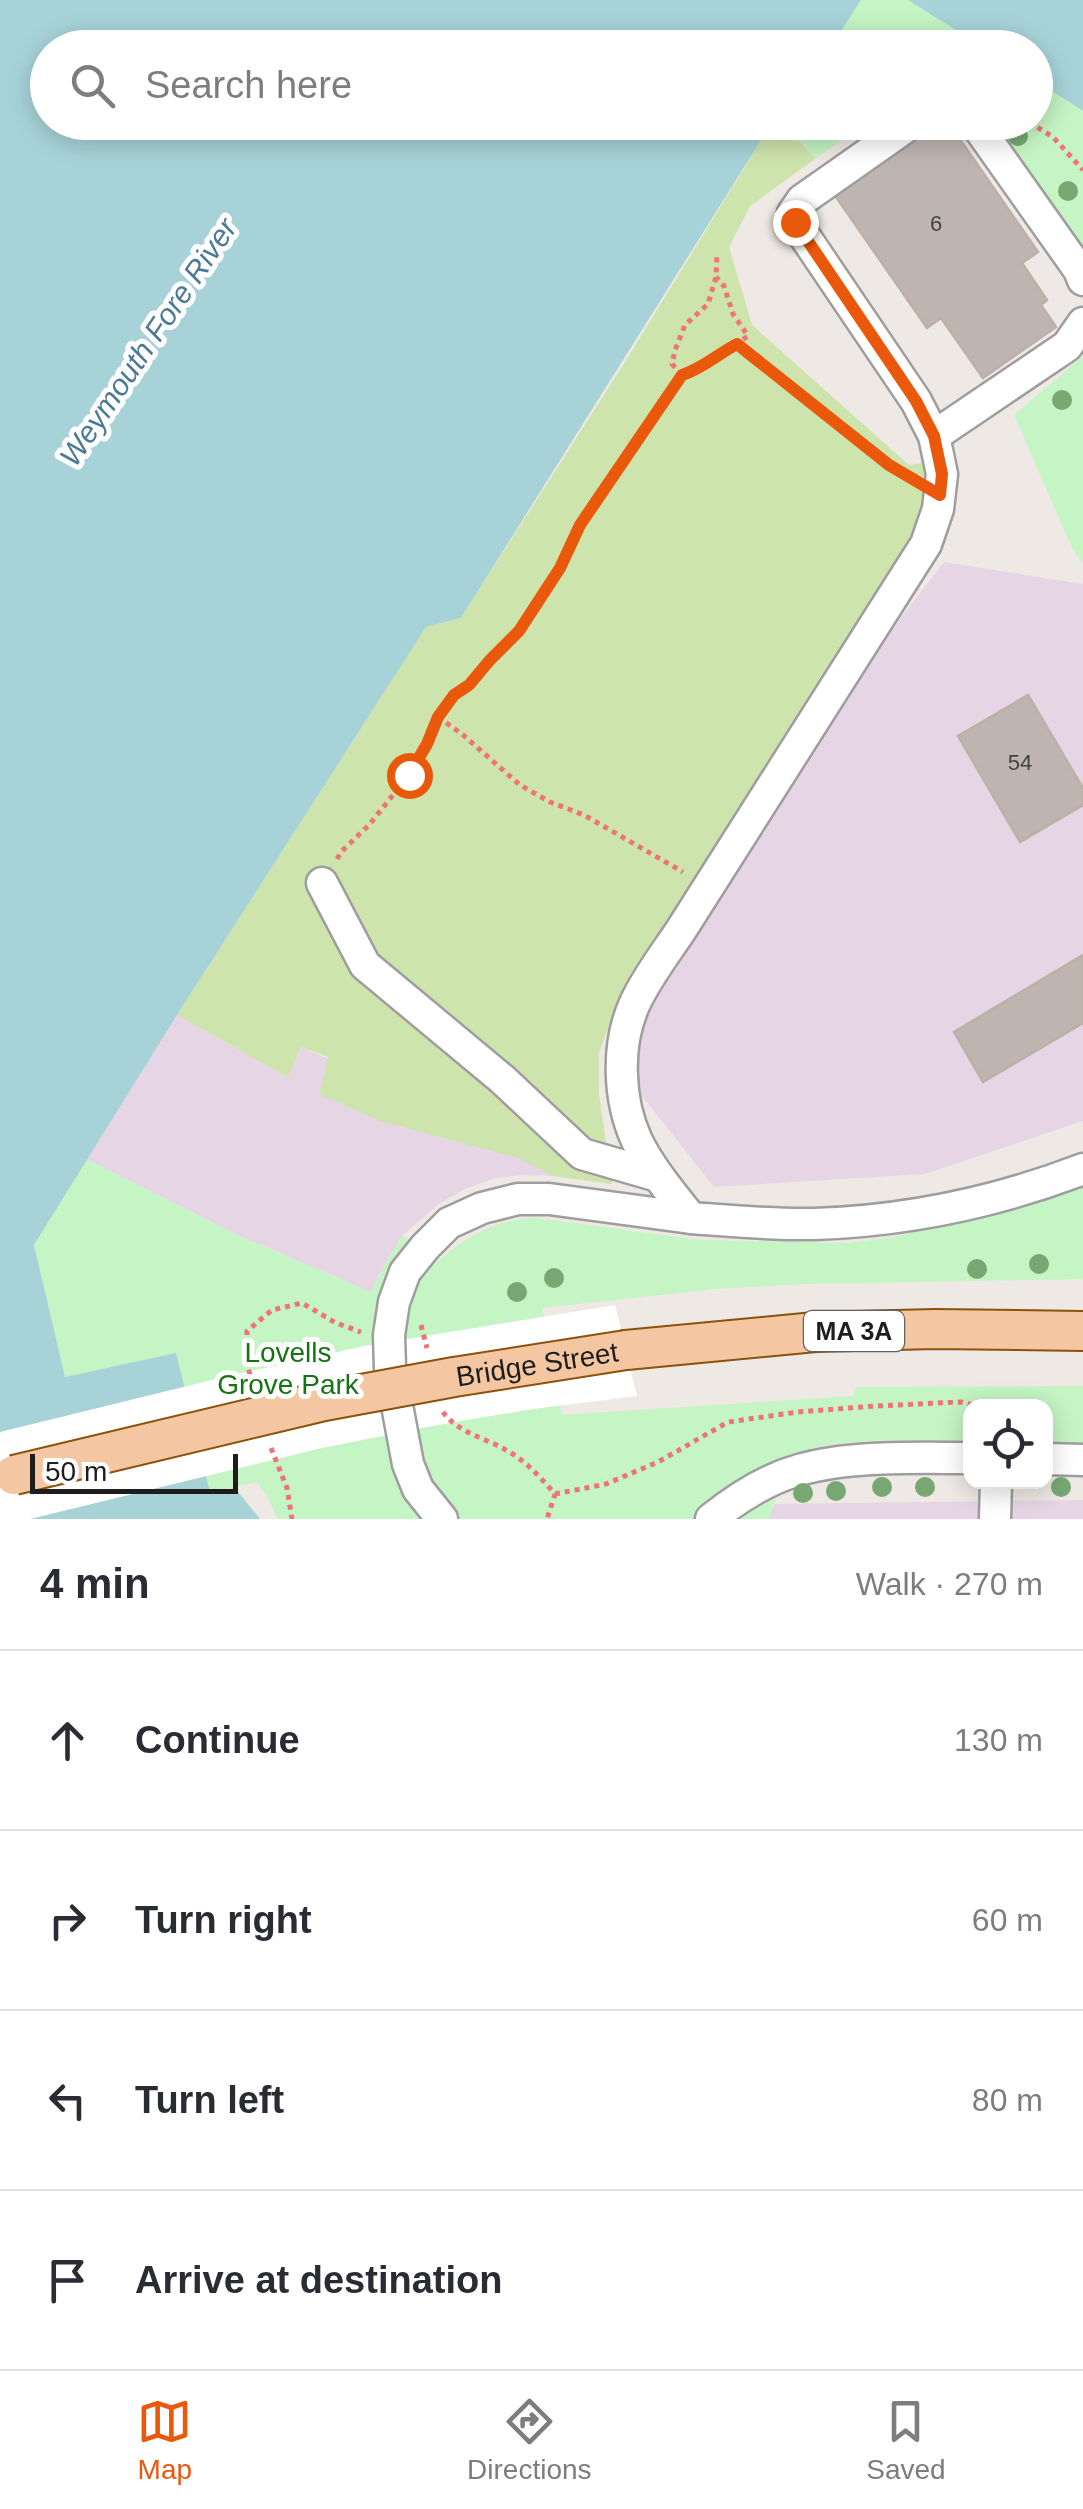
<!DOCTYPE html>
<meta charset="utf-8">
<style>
body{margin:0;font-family:Helvetica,sans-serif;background:#f7f7f7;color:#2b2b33}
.controls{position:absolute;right:30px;bottom:30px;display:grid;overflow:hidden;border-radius:20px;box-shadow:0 5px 25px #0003}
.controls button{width:90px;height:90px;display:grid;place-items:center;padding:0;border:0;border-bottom:2px solid #e1e1e2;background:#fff;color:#2b2b33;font:50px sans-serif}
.scale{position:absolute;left:30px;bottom:25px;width:208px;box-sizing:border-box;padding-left:10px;border:5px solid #1d1d1d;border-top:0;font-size:28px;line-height:35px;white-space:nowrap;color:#1d1d1d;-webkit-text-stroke:8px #fff;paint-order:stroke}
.stop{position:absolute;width:30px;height:30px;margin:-22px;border:8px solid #ea580c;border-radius:50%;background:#fff}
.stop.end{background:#ea580c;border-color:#fff;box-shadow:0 2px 10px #0008}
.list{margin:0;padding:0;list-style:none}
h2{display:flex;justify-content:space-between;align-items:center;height:130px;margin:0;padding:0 40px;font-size:42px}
h2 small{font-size:32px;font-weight:400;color:#7c7c81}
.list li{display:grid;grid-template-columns:65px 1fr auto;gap:30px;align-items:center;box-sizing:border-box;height:180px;padding:0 40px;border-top:2px solid #e1e1e2}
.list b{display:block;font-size:38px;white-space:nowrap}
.list em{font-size:32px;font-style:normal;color:#7c7c81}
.icon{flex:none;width:55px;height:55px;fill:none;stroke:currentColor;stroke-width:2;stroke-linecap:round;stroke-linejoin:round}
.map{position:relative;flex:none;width:1083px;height:1519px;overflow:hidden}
.search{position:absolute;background:#fff;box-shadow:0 5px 25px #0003;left:30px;right:30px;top:30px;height:110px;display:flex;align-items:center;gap:25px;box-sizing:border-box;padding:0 35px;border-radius:55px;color:#7c7c81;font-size:38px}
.sheet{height:850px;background:#fff}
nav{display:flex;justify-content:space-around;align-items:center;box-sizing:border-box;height:140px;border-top:2px solid #e1e1e2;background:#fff;font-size:28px;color:#7c7c81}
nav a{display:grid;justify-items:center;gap:5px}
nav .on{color:#ea580c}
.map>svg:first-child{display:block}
.industrial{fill:#e6d6e5}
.grass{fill:#cee4ad}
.park{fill:#c5f5c4}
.water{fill:#a7d3d8}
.pier{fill:#fff}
.building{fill:#beb5b1;stroke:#beafa7;stroke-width:2.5}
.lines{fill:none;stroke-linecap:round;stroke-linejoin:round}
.minor-casing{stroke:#9e9e9e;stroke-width:35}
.major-casing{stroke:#8b520b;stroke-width:42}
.path{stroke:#ef7475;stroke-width:5;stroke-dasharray:5 5;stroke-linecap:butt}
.minor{stroke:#fff;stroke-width:30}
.major{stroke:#f4c7a2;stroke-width:38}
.major-bridge-casing{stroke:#8b520b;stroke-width:42;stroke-linecap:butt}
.major-bridge{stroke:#f4c7a2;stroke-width:38}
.tree{fill:#77a872}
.route{stroke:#ea580c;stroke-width:12}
.labels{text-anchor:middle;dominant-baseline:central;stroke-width:10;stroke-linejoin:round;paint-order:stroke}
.number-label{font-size:22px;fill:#454342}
.shield{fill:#fff;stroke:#616161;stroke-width:2.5}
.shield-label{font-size:25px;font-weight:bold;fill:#1d1d1d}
.park-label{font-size:28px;fill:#167314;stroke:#fff}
.street-label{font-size:28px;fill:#1d1d1d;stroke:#fff}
.water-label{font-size:30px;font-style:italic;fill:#4b7996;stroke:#fff}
</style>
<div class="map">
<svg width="1083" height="1519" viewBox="0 0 1083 1519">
<rect width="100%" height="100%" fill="#eee9e4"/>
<g class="industrial">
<polygon points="944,562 1083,584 1083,1121 925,1174 714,1187 627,1077 641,1010 859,672"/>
<polygon points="177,1015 288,1077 301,1047 612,1184 554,1176 522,1175 496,1178 467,1188 440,1203 403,1235 386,1262 371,1292 235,1234 87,1159"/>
<polygon points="1083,1500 1083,1519 769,1519 774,1504"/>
</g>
<polygon class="grass" points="785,124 815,159 750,206 729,247 752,325 909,465 923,463 926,493 917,525 885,577 618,1001 599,1053 599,1094 612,1184 554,1176 518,1158 380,1121 319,1094 328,1057 301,1047 288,1077 177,1015 426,627 461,618 625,362 770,126"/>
<g class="park">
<polygon points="861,0 908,0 983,47 831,48"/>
<polygon points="1036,81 1083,111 1083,252 989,123 1036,122"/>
<polygon points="786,122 866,122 866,123 815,159"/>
<polygon points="1083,356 1083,563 1073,550 1014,415"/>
<path d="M 87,1159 L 235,1234 L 371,1292 L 386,1262 L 403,1235 L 434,1265 C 464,1237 495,1219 537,1218 L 700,1240 L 848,1243 L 887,1238 L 976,1220 L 1083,1187 L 1083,1279 L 802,1284 L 715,1289 L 542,1308 L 562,1415 L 853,1396 L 856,1387 L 1083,1386 L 1083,1443 L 1046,1443 L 1046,1406 L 970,1406 L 970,1441 C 916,1441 840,1435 790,1455 L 769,1519 L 277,1519 L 269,1499 L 257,1482 L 210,1492 L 65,1378 L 34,1245 Z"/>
</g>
<g class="water">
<polygon points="0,0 861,0 831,47 48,48 48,122 785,123 770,126 461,618 426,627 177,1015 34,1245 65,1377 176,1353 210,1492 235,1488 260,1519 0,1519"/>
<polygon points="908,0 1083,0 1083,111 1036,81 1036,48 983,47"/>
</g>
<polygon class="pier" points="615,1305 637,1396 533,1409 437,1425 322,1448 30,1519 0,1519 0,1432 220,1378 364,1346"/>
<g class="building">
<polygon points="937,122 948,122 1038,252 1022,263 1047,300 1041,305 1056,327 983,378 941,318 927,328 834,194"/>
<polygon points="1028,695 1083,788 1083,805 1020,842 958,736"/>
<polygon points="1083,955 1083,1023 983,1082 954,1032"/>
</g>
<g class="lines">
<defs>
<g id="minor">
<path d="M 913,122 L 802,200 L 793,213 L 795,222 L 916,401 L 934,436 L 942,474 L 938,509 L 926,544 L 681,930 C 665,954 647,977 635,1003 C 616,1044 618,1100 637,1141 C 651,1169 671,1193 691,1218 C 732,1221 773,1225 814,1224 C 906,1221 997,1202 1083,1169"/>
<polyline points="971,122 980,130 1079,270 1083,280"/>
<polyline points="934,436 1067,346 1083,323"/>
<polyline points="322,883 365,965 502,1079 582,1154 658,1176"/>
<polyline points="1046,1459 1083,1460"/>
<polyline points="442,1519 418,1489 408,1464 390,1368 389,1335 394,1302 405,1272 425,1247 449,1223 482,1208 518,1199 549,1199 691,1218"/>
<path d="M 711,1519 C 737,1498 767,1479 799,1470 C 850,1455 918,1458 970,1458"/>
<polyline points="995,1519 996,1482"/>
</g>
<polyline id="major" points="626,1350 815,1332 935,1329 1083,1331"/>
</defs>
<use href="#minor" class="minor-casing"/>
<use href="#major" class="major-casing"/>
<g class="path">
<path d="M 875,48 C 887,31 901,30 913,48"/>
<polyline points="1029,122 1053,137 1083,170"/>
<polyline points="737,344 889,465 913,479"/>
<polyline points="682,375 672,364 675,350 685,325 708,304 716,277 717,253"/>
<polyline points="438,717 462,734 520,785 550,802 584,815 683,872"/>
<polyline points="337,859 342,851 369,825 409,775 427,744 438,717 454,695 469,685 490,660 519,631 559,568 580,525 682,375 697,371 748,336 733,314 724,286 716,277"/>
<polyline points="421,1325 427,1348"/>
<polyline points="253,1384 247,1365 247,1331 272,1310 302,1303 336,1323 361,1332"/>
<path d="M 443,1412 C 457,1432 485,1438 506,1450 C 525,1460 541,1478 555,1494 L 547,1519"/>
<polyline points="271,1448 287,1488 292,1519"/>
<polyline points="555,1494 606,1484 658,1462 728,1422 798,1412 875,1406 961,1402 978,1406"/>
</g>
<use href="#minor" class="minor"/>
<use href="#major" class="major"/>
<defs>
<g id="major-bridge">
<path id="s1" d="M 14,1475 L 324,1401 L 454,1377 L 626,1350"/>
</g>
</defs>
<use href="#major-bridge" class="major-bridge-casing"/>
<use href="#major-bridge" class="major-bridge"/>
</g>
<g class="tree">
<circle cx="1018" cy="136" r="10"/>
<circle cx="1068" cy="191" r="10"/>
<circle cx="1062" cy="400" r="10"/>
<circle cx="1039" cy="1264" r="10"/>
<circle cx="977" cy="1269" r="10"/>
<circle cx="554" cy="1278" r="10"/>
<circle cx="517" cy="1292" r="10"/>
<circle cx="882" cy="1487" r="10"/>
<circle cx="925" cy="1487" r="10"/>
<circle cx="1061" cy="1487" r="10"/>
<circle cx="836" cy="1491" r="10"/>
<circle cx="803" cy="1493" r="10"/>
</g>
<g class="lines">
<path class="route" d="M 409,775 L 427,744 L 438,717 L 454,695 L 469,685 L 490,660 L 519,631 L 560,568 L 580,525 L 682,375 C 702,369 718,354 737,344 L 889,465 L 940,495 L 942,474 L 934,436 L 916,401 L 795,222"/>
</g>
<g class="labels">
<g class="number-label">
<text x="936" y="223">6</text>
<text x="1020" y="762">54</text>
</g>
<rect class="shield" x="804" y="1311" width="100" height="40" rx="8"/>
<g class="shield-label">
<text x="854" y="1331">MA 3A</text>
</g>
<g class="park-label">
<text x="288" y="1352">Lovells<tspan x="288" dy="32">Grove Park</tspan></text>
</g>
<g class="street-label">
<text stroke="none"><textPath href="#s1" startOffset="535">Bridge Street</textPath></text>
</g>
<g class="water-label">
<text transform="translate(148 342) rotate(-56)">Weymouth Fore River</text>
</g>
</g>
</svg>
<div class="controls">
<button><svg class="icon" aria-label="locate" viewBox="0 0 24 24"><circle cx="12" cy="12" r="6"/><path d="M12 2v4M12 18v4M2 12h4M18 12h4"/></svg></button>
</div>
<div class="scale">50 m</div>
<div class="stop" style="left:409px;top:775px"></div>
<div class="stop end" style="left:795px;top:222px"></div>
<div class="search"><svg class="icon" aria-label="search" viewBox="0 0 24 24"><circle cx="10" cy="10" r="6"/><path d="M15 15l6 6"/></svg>Search here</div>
</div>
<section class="sheet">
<h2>4 min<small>Walk · 270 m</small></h2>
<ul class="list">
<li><svg class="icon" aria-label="ahead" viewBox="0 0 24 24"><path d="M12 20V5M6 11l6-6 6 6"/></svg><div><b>Continue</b></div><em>130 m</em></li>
<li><svg class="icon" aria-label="right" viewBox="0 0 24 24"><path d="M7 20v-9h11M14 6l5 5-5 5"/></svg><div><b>Turn right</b></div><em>60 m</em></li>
<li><svg class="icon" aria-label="left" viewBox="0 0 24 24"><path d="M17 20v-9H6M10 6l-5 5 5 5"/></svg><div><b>Turn left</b></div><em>80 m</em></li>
<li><svg class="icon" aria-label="arrive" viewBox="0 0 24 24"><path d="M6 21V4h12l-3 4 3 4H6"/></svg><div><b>Arrive at destination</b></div></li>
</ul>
</section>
<nav>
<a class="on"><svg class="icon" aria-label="map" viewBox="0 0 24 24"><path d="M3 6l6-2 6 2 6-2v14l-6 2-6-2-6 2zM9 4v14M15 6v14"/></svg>Map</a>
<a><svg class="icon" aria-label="directions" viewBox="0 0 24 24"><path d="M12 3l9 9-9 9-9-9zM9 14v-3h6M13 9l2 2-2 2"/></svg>Directions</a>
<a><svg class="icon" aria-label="saved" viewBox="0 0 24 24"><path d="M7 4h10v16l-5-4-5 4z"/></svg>Saved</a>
</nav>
